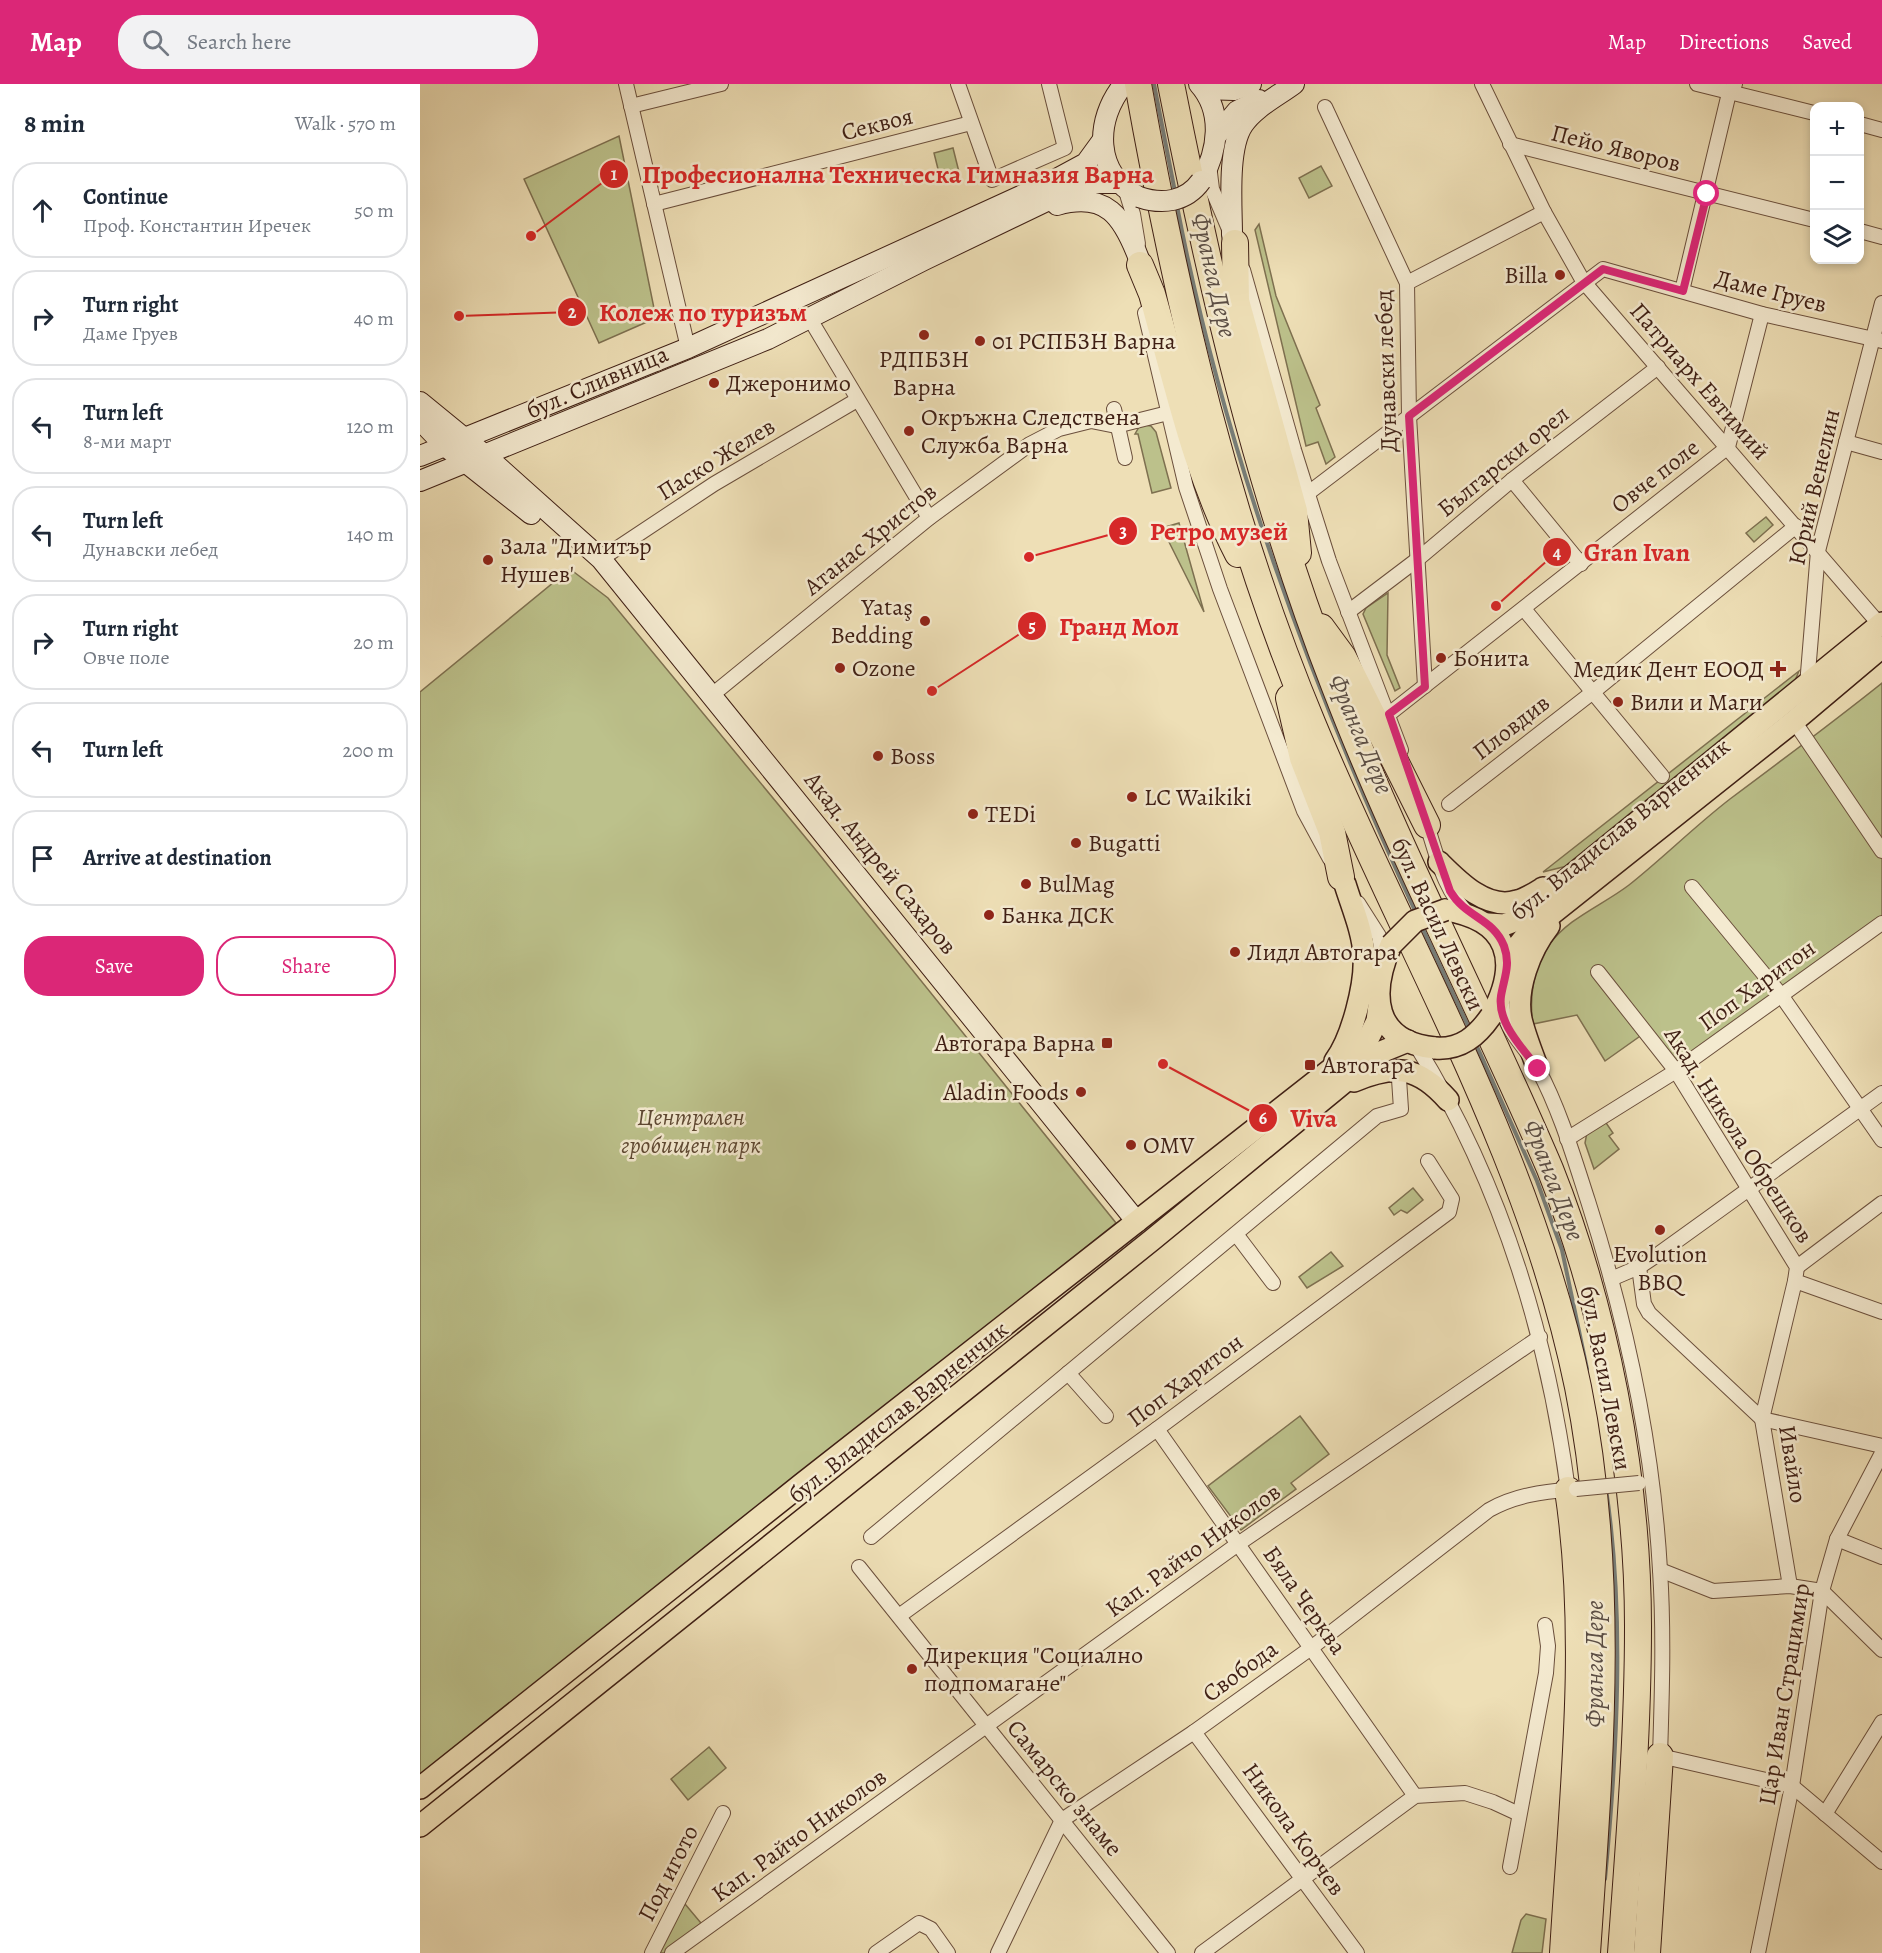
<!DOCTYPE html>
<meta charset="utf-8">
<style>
body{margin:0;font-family:Alegreya,serif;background:#f2f2f3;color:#1f2937}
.controls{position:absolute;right:18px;top:18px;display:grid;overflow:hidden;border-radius:12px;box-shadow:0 3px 9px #0003}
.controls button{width:54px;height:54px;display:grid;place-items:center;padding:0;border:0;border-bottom:2px solid #e0e1e3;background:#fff;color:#1f2937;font:30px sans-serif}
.stop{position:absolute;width:18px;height:18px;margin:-14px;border:4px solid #db2777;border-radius:50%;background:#fff}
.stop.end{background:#db2777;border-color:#fff;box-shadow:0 2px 6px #0008}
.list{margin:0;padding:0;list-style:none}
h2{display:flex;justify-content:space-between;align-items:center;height:78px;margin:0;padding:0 24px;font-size:26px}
h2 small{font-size:20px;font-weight:400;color:#747a83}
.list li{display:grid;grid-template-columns:39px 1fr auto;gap:18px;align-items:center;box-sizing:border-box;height:96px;margin:0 12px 12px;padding:0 12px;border:2px solid #e0e1e3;border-radius:24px}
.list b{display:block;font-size:22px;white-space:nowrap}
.list p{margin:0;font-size:20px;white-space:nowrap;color:#747a83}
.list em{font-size:20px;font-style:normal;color:#747a83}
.actions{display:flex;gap:12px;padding:18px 24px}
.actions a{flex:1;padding:14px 0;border:2px solid #db2777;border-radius:24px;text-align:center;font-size:21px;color:#db2777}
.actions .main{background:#db2777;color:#fff}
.icon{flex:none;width:33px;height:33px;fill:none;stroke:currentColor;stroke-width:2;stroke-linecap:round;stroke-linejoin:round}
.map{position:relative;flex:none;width:1462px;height:1869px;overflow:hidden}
header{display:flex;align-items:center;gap:36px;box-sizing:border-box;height:84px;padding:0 30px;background:#db2777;color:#fff}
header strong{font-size:28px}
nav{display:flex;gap:33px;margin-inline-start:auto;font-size:21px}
.search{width:420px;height:54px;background:#f2f2f3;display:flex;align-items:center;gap:15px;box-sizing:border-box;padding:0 21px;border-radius:24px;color:#747a83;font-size:22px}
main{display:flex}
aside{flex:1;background:#fff}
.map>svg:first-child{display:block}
.green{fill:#bcc18b;stroke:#7e7050;stroke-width:1.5}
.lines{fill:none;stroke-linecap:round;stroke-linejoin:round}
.stream{stroke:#777c76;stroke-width:4}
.street-casing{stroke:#6b4f3c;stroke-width:16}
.secondary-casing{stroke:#3f1f14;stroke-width:22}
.primary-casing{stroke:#3f1f14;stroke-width:24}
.highway-casing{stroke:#3f1f14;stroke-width:28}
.street{stroke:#f4ead0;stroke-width:14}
.secondary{stroke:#f4ead0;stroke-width:20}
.primary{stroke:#eedfb6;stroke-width:21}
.highway{stroke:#eedfb6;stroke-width:26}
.street-bridge-casing{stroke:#6b4f3c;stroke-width:16;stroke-linecap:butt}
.secondary-bridge-casing{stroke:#3f1f14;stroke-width:22;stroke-linecap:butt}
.primary-bridge-casing{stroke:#3f1f14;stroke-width:24;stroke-linecap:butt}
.street-bridge{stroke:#f4ead0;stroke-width:14}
.secondary-bridge{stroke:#f4ead0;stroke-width:20}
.primary-bridge{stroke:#eedfb6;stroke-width:21}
.route{stroke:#db2777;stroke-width:8}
.poi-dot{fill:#8f2418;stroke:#f4ead0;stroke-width:2}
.labels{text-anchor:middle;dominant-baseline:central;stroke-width:5;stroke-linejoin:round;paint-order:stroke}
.street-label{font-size:24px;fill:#3f1f14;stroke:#f4ead0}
.poi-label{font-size:24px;fill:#3f1f14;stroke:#f4ead0;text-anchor:start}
.park-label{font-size:24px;font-style:italic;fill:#5e4832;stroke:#f4ead0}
.water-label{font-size:26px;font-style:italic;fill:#5b4e45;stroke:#f4ead0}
.leader{fill:none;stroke:#d62828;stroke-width:2}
.callout-dot{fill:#d62828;stroke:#f4ead0;stroke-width:2}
.mark-label{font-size:18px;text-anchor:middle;font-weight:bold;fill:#fff}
.callout-label{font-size:26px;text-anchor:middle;font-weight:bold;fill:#d62828;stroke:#f4ead0;stroke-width:5;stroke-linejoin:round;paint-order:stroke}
</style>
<header>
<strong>Map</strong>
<div class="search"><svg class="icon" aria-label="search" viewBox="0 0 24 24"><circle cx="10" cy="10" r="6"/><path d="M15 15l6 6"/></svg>Search here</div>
<nav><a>Map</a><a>Directions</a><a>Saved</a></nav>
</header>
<main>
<aside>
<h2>8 min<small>Walk · 570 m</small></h2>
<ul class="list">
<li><svg class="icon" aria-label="ahead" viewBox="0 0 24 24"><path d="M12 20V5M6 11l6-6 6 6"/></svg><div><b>Continue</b><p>Проф. Константин Иречек</p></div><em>50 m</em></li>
<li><svg class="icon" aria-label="right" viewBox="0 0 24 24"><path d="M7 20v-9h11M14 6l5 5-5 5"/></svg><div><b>Turn right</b><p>Даме Груев</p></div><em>40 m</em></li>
<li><svg class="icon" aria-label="left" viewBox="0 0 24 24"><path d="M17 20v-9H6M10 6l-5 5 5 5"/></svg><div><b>Turn left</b><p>8-ми март</p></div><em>120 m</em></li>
<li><svg class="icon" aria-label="left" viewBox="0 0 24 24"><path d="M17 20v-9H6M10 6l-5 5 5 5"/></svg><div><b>Turn left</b><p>Дунавски лебед</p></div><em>140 m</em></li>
<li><svg class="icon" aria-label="right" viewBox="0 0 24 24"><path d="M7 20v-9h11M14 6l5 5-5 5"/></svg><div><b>Turn right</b><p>Овче поле</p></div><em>20 m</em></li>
<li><svg class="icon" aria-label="left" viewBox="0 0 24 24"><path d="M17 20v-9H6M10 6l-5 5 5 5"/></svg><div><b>Turn left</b></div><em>200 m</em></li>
<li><svg class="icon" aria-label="arrive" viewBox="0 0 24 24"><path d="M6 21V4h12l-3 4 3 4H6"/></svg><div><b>Arrive at destination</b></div></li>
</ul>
<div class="actions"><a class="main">Save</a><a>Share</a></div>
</aside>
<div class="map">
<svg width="1462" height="1869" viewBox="0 0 1462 1869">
<rect width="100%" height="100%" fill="#eedfb6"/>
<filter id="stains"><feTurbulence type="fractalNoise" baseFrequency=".00333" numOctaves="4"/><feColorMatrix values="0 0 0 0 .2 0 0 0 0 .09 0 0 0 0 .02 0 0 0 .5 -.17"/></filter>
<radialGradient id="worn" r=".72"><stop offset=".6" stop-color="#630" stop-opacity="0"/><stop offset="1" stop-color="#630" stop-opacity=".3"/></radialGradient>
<g class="green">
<polygon points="199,52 236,234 179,259 104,95"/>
<polygon points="533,64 539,88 520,93 514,69"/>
<polygon points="901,82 912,102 889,114 879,94"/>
<polygon points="839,140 856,212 900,321 896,324 915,373 906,380 898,358 886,362 835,146"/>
<polygon points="725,341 731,342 736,348 751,404 732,409 718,350 715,350 719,343"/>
<polygon points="1346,433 1353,441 1334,458 1326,449"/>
<polygon points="759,439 784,528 742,444"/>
<polygon points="150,485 188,514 395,765 696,1139 0,1697 0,608"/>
<polygon points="968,509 967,571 980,604 975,607 943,530 946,524"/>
<polygon points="1379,587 1369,611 1155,780 1123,788"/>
<path d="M 1462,599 L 1462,839 L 1256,987 L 1226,948 L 1185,977 L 1157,931 L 1113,940 C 1109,915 1113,882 1129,861 C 1148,834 1183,821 1209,801 C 1243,774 1275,742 1310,715 C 1361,677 1412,639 1462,599 Z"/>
<polygon points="1182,1033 1193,1049 1189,1052 1199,1065 1174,1085 1165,1059 1168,1043"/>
<polygon points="993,1104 1003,1116 987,1129 981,1126 974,1131 969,1124"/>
<polygon points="911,1168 923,1182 887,1204 879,1193"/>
<polygon points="880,1332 909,1370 871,1399 876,1405 821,1446 788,1402"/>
<polygon points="289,1663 306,1684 268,1716 251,1695"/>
<polygon points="260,1814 286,1845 252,1869 232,1869"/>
<polygon points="1106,1830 1126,1835 1122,1869 1092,1869 1101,1836"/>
</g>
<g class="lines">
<g class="stream">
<polyline points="734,0 755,108"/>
<path d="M 757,122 C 804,367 892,603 996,829"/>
<polyline points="1001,841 1050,946"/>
<polyline points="1055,958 1117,1097 1142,1166 1167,1285"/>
<path d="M 1185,1795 C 1197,1670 1205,1530 1186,1405"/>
</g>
<defs>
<g id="street">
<polyline points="206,0 268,264"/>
<polyline points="538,0 572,96 645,64 629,0"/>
<polyline points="1062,0 1124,128 1163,197 1460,541"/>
<polyline points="1277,0 1394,29"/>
<polyline points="211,22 301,0"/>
<polyline points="905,23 987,199 989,332 1005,602"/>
<polyline points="1440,40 1462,46"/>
<polyline points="1090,60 1394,136"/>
<polyline points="789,81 792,105 809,145"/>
<polyline points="705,104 713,130 718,160"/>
<polyline points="234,120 551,39"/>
<polyline points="1440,147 1462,153"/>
<polyline points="823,186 874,366 909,477 981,666"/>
<polyline points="987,199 1124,128"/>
<polyline points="1262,207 1309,9 1315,0"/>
<polyline points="725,229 766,403 800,505 884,727 910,775"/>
<polyline points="390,235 509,434"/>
<polyline points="694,325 705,374"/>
<polyline points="1426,358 1462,368"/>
<polyline points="1092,396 1161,480"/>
<polyline points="887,410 1183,185 1342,230 1462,257"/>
<polyline points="181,475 294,400 437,316"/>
<polyline points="1104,525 1242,692"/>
<polyline points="928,528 998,475 1092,396 1238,283"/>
<polyline points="1387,601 1398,467 1462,219"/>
<polyline points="292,611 509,434 610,360 639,345 671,337 696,342 748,329"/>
<polyline points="969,630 1308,363 1342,230"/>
<polyline points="1374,637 1462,767"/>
<polyline points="1029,720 1173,608 1376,442"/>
<path d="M 1005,735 C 1016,767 1023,807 1049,830"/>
<polyline points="1272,803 1361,911 1462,1056"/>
<polyline points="938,819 959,852 963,874"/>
<polyline points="1178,888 1256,987 1377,1183 1375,1197 1462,1228"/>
<path d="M 1081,915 C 1085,949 1103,958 1118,985 C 1140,1026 1154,1074 1168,1117 C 1206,1236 1233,1361 1240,1486 C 1244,1548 1242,1610 1240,1672 L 1372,1702 L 1462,1778"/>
<path d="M 996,961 C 1080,1097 1127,1248 1148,1406"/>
<polyline points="1147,1055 1256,987 1462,839"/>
<polyline points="816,1150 853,1199"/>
<polyline points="1219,1183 1224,1220 1229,1229 1342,1335 1462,1362"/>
<polyline points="1377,1183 1462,1119"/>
<polyline points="1191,1195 1219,1183 1240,1169 1462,1009"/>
<polyline points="648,1289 686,1332"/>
<polyline points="737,1345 995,1712"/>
<polyline points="451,1453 957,1032 981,1025 979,995"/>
<polyline points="1417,1455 1462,1473"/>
<polyline points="439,1483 748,1869"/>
<polyline points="1240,1486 1293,1507 1370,1502 1402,1507 1462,1566"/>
<polyline points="1370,1502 1342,1335 1375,1197"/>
<polyline points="479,1532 737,1345 1029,1128 1032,1115 1008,1077"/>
<polyline points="774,1648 937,1869"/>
<polyline points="1405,1730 1462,1638"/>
<polyline points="1090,1783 1126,1589 1128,1562 1125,1541"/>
<polyline points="232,1869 303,1729"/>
<polyline points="252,1869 818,1460 1120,1253"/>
<polyline points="456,1869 499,1839 511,1845 528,1869"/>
<path d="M 578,1869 L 642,1736 L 774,1648 L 891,1564 L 1069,1426 C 1096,1411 1122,1408 1153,1405"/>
<polyline points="782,1869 995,1712 1045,1709 1073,1718 1099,1730"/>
<polyline points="1338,1869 1372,1702 1402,1507 1417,1455 1462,1369"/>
</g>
<g id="secondary">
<path d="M 704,0 C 674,36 674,90 719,113"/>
<path d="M 779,0 C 804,28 798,67 781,97"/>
<polyline points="784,5 814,6 831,0"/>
<polyline points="796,52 817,27 839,16"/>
<path d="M 637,121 C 687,107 703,133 719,175"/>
<path d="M 812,151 C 812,122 807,65 823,41 C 834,24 858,12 874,0"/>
<polyline points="0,318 66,372 181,475 717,1138"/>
<polyline points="0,336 25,362 111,430"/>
<polyline points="0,372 268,264 629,99 666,79 682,57"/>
<polyline points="0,397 348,255 504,176 664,99 699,99"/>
</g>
<g id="primary">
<path d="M 1019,778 C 1038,797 1067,827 1097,817 C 1106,815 1115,809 1123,804"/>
<path d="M 1025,826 C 1089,836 1101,877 1071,932"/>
<polyline points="1068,840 1084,841 1097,836 1462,539"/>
<path d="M 971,861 C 950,909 952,958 1015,964"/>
<polyline points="1088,882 1096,864 1109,848 1373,638 1462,563"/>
<path d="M 915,977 C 932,954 946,900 944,871 C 943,848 932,823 925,800"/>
<path d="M 1118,985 C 1112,969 1105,952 1101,935 C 1095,905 1110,866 1129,842"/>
<path d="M 934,997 C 975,980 998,982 1028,1016"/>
<polyline points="0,1704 382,1400 947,957 957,937 959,921"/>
<polyline points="0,1742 732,1156 961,968 988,957"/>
</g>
<g id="highway">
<path d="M 718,0 C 757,218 807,435 893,641 C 984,861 1110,1068 1158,1303 C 1196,1491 1180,1679 1167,1869"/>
<path d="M 751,0 C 792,207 838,406 915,603 C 978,767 1061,923 1130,1085 C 1185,1223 1218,1392 1218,1542 C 1218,1651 1209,1760 1201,1869"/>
<polyline points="815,159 816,217 874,427 878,469"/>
<path d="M 720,181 L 732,210 C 757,298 776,389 818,470"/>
<polyline points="901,543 923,573 1007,741"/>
<polyline points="869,614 883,674 912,748 921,793"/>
<path d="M 1143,1869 C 1152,1715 1171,1559 1148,1406"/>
<polyline points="1227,1869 1240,1672"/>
</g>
</defs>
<use href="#street" class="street-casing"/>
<use href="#secondary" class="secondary-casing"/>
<use href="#primary" class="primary-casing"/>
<use href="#highway" class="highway-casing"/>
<use href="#street" class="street"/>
<use href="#secondary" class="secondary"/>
<use href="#primary" class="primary"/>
<use href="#highway" class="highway"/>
<defs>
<polyline id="street-bridge" points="1156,1405 1219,1399"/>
<path id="secondary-bridge" d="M 719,113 C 742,121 766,118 781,97"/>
<g id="primary-bridge">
<polyline points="971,861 995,837 1025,826"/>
<path d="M 1015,964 C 1041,966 1057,952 1071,932"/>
</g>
</defs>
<use href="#street-bridge" class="street-bridge-casing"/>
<use href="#secondary-bridge" class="secondary-bridge-casing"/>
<use href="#primary-bridge" class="primary-bridge-casing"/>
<use href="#street-bridge" class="street-bridge"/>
<use href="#secondary-bridge" class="secondary-bridge"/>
<use href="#primary-bridge" class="primary-bridge"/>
</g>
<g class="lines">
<path class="route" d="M 1118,985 C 1104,965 1077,940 1081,912 C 1084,894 1091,881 1084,862 C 1073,834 1046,834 1030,807 L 969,630 L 1005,603 L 989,332 L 1183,185 L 1263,207 L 1287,110"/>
</g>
<g class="poi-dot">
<circle cx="1140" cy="191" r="6"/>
<circle cx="504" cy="251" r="6"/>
<circle cx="560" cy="257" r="6"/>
<circle cx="294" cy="299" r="6"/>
<circle cx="489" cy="347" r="6"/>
<circle cx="68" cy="476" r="6"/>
<circle cx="505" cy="537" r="6"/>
<circle cx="1021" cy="574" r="6"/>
<circle cx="420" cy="584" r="6"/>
<path d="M1355 576h6v6h6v6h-6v6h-6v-6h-6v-6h6z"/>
<circle cx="1198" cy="618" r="6"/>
<circle cx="458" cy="672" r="6"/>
<circle cx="712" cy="713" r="6"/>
<circle cx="553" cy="730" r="6"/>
<circle cx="656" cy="759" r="6"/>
<circle cx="606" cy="800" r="6"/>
<circle cx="569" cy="831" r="6"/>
<circle cx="815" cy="868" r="6"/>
<rect x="681" y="953" width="12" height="12" rx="3"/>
<rect x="884" y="975" width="12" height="12" rx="3"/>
<circle cx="661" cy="1008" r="6"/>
<circle cx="711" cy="1061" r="6"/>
<circle cx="1240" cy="1146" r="6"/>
<circle cx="492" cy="1585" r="6"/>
</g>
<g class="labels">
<g class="street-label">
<text transform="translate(457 40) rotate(-14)">Секвоя</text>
<text transform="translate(1196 64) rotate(14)">Пейо Яворов</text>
<text transform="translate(1351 207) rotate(14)">Даме Груев</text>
<text transform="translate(966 287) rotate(-92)">Дунавски лебед</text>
<text transform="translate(1280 297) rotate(49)">Патриарх Евтимий</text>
<text transform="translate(177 298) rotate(-23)">бул. Сливница</text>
<text transform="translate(296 375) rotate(-32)">Паско Желев</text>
<text transform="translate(1083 377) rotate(-39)">Български орел</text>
<text transform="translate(1235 392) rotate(-38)">Овче поле</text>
<text transform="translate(1394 403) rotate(-77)">Юрий Венелин</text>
<text transform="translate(450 455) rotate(-39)">Атанас Христов</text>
<text transform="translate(1091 643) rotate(-38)">Пловдив</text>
<text transform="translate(1200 745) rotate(-39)">бул. Владислав Варненчик</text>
<text transform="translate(461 779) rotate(51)">Акад. Андрей Сахаров</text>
<text transform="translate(1018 840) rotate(65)">бул. Васил Левски</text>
<text transform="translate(1337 901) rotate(-36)">Поп Харитон</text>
<text transform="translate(1319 1051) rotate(57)">Акад. Никола Обрешков</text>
<text transform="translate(1186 1294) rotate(79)">бул. Васил Левски</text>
<text transform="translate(765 1296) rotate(-37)">Поп Харитон</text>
<text transform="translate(478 1328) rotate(-39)">бул. Владислав Варненчик</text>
<text transform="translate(1373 1380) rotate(81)">Ивайло</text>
<text transform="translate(773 1466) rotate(-36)">Кап. Райчо Николов</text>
<text transform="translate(885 1516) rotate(55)">Бяла Черква</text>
<text transform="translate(820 1587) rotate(-36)">Свобода</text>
<text transform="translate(1364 1610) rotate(-81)">Цар Иван Страцимир</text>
<text transform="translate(645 1704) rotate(51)">Самарско знаме</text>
<text transform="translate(874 1745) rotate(54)">Никола Корчев</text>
<text transform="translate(379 1751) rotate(-36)">Кап. Райчо Николов</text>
<text transform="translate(248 1789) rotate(-63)">Под игото</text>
</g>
<g class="poi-label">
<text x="1128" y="191" text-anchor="end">Billa</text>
<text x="572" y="257">01 РСПБЗН Варна</text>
<text x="504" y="275" text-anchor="middle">РДПБЗН<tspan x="504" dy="28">Варна</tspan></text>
<text x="306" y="299">Джеронимо</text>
<text x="501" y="333">Окръжна Следствена<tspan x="501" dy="28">Служба Варна</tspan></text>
<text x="80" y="462">Зала "Димитър<tspan x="80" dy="28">Нушев'</tspan></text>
<text x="493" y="523" text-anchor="end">Yataş<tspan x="493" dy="28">Bedding</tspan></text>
<text x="1033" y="574">Бонита</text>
<text x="432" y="584">Ozone</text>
<text x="1344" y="585" text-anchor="end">Медик Дент ЕООД</text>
<text x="1210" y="618">Вили и Маги</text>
<text x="470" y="672">Boss</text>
<text x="724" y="713">LC Waikiki</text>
<text x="565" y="730">TEDi</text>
<text x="668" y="759">Bugatti</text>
<text x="618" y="800">BulMag</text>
<text x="581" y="831">Банка ДСК</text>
<text x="827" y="868">Лидл Автогара</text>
<text x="675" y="959" text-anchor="end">Автогара Варна</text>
<text x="902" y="981">Автогара</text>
<text x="649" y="1008" text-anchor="end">Aladin Foods</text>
<text x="723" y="1061">OMV</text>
<text x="1240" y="1170" text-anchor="middle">Evolution<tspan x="1240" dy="28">BBQ</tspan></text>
<text x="504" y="1571">Дирекция "Социално<tspan x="504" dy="28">подпомагане"</tspan></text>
</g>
<g class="park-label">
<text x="271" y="1033">Централен<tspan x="271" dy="28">гробищен парк</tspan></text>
</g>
<g class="water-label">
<text transform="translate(794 191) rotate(77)">Франга Дере</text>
<text transform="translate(941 650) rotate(67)">Франга Дере</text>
<text transform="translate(1134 1096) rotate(69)">Франга Дере</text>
<text transform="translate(1174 1580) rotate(-90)">Франга Дере</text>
</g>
</g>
<path class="leader" d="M111 152L194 90M39 232L152 228M609 473L703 447M1076 522L1137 468M512 607L612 542M743 980L843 1034"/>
<g class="callout-dot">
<circle cx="111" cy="152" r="6"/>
<circle cx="39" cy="232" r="6"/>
<circle cx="609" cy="473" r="6"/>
<circle cx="1076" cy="522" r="6"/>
<circle cx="512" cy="607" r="6"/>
<circle cx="743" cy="980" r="6"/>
<circle cx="194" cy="90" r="15"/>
<circle cx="152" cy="228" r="15"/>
<circle cx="703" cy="447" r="15"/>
<circle cx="1137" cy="468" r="15"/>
<circle cx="612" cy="542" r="15"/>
<circle cx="843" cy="1034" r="15"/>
</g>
<g class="mark-label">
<text x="194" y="96">1</text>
<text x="152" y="234">2</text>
<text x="703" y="453">3</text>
<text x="1137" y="474">4</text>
<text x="612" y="548">5</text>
<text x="843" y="1040">6</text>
</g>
<g class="callout-label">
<text x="478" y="99">Професионална Техническа Гимназия Варна</text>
<text x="283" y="237">Колеж по туризъм</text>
<text x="799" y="456">Ретро музей</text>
<text x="1217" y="477">Gran Ivan</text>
<text x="699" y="551">Гранд Мол</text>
<text x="894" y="1043">Viva</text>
</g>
<rect width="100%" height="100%" filter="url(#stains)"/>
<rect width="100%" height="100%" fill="url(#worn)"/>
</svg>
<div class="controls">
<button>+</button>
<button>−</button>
<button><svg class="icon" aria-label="layers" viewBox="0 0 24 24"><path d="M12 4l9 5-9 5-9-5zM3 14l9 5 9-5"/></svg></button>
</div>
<div class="stop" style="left:1287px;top:110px"></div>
<div class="stop end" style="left:1118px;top:985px"></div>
</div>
</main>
